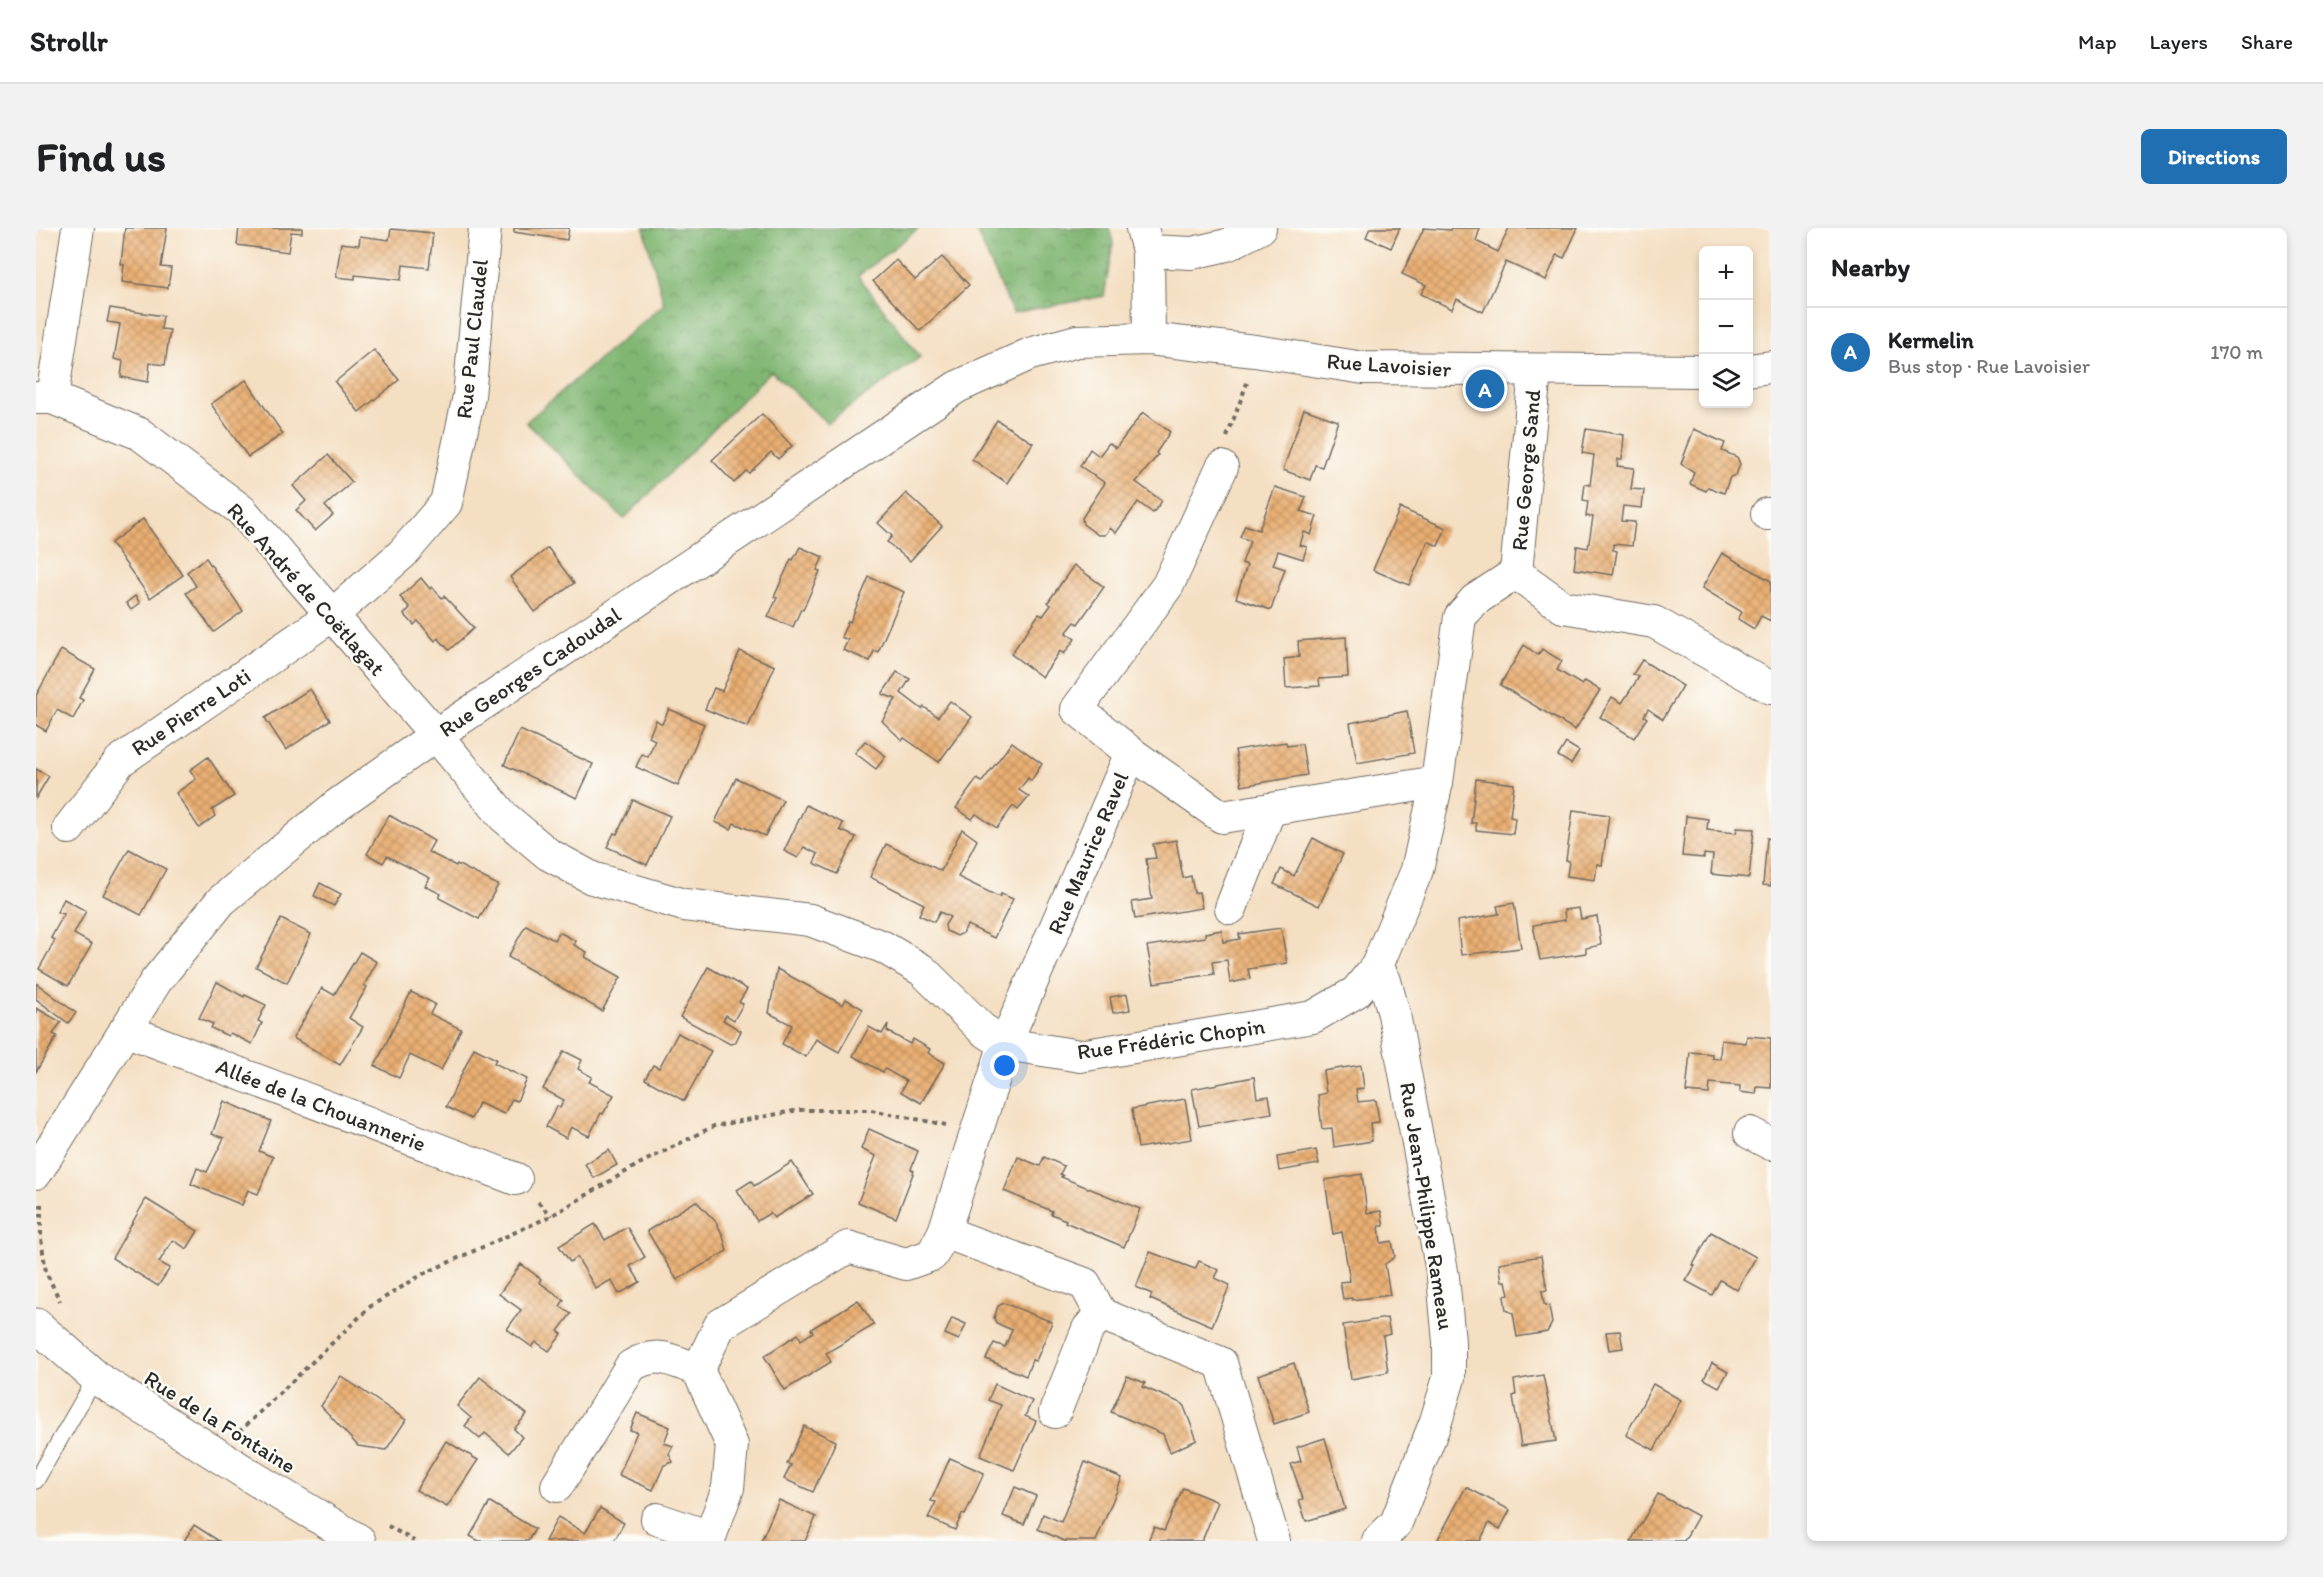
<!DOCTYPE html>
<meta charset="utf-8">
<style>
body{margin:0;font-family:Itim,sans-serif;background:#f2f2f2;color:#202124}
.controls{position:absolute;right:18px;top:18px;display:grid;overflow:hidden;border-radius:9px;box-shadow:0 3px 9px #0003}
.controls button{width:54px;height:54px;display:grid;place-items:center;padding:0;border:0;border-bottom:2px solid #e0e0e0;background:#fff;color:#202124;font:30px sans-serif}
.you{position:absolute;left:969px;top:838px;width:21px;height:21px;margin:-15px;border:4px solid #fff;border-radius:50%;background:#1a73e8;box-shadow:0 0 0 9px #1a73e833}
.badge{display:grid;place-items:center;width:39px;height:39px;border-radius:50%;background:#1f6fb2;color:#fff;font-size:20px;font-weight:700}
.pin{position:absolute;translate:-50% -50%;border:3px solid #fff;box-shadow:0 2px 6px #0006}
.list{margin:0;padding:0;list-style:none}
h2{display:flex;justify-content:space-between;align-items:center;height:78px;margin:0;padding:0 24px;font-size:26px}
h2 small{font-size:20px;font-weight:400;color:#757577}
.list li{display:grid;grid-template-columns:39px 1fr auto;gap:18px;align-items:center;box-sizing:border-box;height:90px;padding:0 24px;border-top:2px solid #e0e0e0}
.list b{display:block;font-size:22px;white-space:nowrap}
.list p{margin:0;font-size:20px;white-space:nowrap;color:#757577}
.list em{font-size:20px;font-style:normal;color:#757577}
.icon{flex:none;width:33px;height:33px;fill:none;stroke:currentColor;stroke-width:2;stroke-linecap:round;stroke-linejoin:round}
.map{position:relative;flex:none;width:1735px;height:1313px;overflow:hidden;border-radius:9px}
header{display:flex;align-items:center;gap:36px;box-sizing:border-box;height:84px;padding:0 30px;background:#fff;border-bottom:2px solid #e0e0e0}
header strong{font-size:28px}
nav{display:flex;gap:33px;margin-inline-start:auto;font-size:21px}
.intro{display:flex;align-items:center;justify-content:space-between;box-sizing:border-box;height:144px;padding:0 36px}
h1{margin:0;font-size:42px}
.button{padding:15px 27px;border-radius:9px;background:#1f6fb2;color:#fff;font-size:21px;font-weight:700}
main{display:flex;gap:36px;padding:0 36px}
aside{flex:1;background:#fff;border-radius:9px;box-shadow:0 3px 9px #0003}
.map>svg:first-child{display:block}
.forest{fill:url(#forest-crowns);stroke:#56704e;stroke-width:1.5}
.building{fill:url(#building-cross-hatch)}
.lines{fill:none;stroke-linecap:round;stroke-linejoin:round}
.service-casing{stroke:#716a60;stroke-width:17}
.minor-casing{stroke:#716a60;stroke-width:34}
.secondary-casing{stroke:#716a60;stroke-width:35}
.path{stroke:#716a60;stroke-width:4;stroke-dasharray:4.5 4.5;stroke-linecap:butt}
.service{stroke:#fff;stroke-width:15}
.minor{stroke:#fff;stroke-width:32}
.secondary{stroke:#fff;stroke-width:33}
.labels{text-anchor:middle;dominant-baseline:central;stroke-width:5;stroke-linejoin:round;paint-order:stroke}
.street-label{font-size:22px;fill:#2b2b2b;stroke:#fdfcf7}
</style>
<header>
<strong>Strollr</strong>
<nav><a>Map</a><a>Layers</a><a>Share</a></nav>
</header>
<div class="intro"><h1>Find us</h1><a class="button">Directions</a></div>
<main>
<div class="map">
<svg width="1735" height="1313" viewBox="0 0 1735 1313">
<defs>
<pattern id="forest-crowns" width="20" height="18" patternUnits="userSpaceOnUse" patternTransform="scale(1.5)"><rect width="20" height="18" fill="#80b672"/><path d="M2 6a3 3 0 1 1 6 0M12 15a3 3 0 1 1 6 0" fill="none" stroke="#69945e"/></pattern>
<pattern id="building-cross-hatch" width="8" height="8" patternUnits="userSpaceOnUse" patternTransform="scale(1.5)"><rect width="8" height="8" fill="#eaaf72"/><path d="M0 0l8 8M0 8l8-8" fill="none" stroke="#be8f5e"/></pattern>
</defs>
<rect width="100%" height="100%" fill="#fdfcf7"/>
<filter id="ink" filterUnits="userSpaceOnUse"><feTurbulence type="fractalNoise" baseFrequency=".0167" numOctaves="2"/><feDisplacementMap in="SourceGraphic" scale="12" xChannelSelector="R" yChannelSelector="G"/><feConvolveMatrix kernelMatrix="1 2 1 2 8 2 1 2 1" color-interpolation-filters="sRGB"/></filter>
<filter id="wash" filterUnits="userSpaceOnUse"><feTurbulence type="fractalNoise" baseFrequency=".008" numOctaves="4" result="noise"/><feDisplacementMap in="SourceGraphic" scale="24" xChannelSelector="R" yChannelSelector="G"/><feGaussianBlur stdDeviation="1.35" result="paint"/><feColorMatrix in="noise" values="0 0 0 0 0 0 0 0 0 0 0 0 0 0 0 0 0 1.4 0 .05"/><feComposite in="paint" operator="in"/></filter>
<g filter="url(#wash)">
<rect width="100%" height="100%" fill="#f4dfc3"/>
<g class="forest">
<polygon points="608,0 883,0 822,48 884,129 791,195 735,143 588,291 490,194 628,76"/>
<polygon points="939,0 1073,0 1077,15 1068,68 977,85"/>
</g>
<g id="blocks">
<g class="building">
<polygon points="89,0 131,0 125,39 135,40 132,60 86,54 88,37 85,36"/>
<polygon points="203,0 266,0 266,5 255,4 252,24 201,17"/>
<polygon points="478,0 533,0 531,12 478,4"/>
<polygon points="1334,0 1364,0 1355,20 1330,9"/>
<polygon points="1388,0 1414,2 1415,0 1444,0 1440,13 1462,24 1473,0 1542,0 1528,30 1521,27 1510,52 1470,34 1447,84 1421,71 1416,81 1385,66 1390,57 1366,46"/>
<polygon points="355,1 397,5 393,40 367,37 365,52 319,47 319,51 300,49 305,15 323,17 324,8 353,12"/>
<polygon points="906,29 933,57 884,103 837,53 860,32 879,52"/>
<polygon points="74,80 127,88 125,101 134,102 129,137 114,135 112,154 85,149 87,133 78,131 84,96 71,94"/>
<polygon points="338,122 363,152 323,184 299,154"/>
<polygon points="210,152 247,206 212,229 175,176"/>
<polygon points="1268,181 1302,193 1286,239 1279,237 1274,252 1247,242"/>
<polygon points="1107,184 1134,204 1120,225 1122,227 1100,254 1126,273 1117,285 1102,274 1080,305 1074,300 1069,307 1062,307 1047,296 1046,290 1069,255 1044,238 1054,221 1063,228 1073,215 1080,220"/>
<polygon points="726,186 756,218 742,231 735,224 713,245 710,243 698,255 676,232"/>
<polygon points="961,192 997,215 971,255 936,231"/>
<polygon points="1550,201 1588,207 1586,231 1582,231 1581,238 1598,240 1595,261 1608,262 1606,280 1587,278 1585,293 1599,294 1596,318 1577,316 1577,322 1581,323 1577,347 1538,341 1541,318 1552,320 1557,289 1550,288 1552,273 1547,272 1549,256 1554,257 1558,227 1546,225"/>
<polygon points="1658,201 1689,215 1686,223 1701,229 1704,236 1700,247 1694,249 1688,265 1672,259 1670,263 1654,256 1658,244 1645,236"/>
<polygon points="292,227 316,254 289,278 297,287 279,303 260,282 270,273 257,258"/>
<polygon points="1239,259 1270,269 1265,283 1281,288 1275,307 1268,304 1264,317 1271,319 1267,331 1242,323 1237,337 1249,341 1235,382 1200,370 1211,337 1206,335 1214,313 1204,309 1209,297 1223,302"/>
<polygon points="870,265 906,298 874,333 851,314 856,308 842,295"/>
<polygon points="1364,280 1410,300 1402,318 1392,313 1373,357 1337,342"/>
<polygon points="107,291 147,347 114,370 75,315"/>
<polygon points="764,319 787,329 781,342 784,343 767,382 765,381 757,399 732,389 741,370 738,369 755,331 757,332"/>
<polygon points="512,320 538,355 499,384 474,349"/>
<polygon points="1686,325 1735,353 1735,393 1725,388 1718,401 1702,391 1706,384 1666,360"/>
<polygon points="170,330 207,383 178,404 150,365 160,358 151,344"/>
<polygon points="1038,337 1068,359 1042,396 1039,394 1030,405 1039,411 1028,426 1024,423 1006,449 975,426 1003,386 1007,388 1015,377 1012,374"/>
<polygon points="833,349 868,364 842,424 838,423 834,433 807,422 812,412 805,409 812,393 814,394"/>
<polygon points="385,350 394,361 396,359 406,370 408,368 438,400 413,422 402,410 399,413 382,393 378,397 368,386 374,380 364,369"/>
<polygon points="99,368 104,375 95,382 90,375"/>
<polygon points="1310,409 1312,449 1283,451 1284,458 1250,460 1248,431 1263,429 1262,413"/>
<polygon points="1488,417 1502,427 1506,421 1526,433 1521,442 1546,457 1549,453 1564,462 1539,502 1464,457"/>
<polygon points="25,422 59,441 43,470 47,472 37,491 21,482 10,503 0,497 0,468"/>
<polygon points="704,423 739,438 712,499 669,481 678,460 686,463"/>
<polygon points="1606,432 1647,458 1627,491 1612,481 1608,488 1611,490 1598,510 1564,489 1576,469 1586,475 1603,449 1597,446"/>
<polygon points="861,444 874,451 865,465 886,481 888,479 902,489 914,473 936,489 903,534 868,510 866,512 846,493 860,471 846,466"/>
<polygon points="274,461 294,492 250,522 229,490"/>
<polygon points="633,481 668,496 642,558 600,539 606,526 612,529 619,512 613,509 620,492 626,496"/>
<polygon points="1371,483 1378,525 1321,535 1314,495"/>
<polygon points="484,502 557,536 541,570 468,537"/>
<polygon points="829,513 850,528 840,541 819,525"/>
<polygon points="976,514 1006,536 995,553 992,550 983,562 993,569 982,582 977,578 961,600 940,586 936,591 920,580 941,551 946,554"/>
<polygon points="1250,514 1251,518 1266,516 1271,547 1206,558 1199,522"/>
<polygon points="1530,515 1543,523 1535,536 1522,528"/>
<polygon points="172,529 198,568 176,582 179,588 163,600 140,565 160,551 154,542"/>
<polygon points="0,541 13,548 0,570"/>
<polygon points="700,550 747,572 729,608 698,595 695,601 679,594"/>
<polygon points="1440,551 1478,556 1474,589 1479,590 1477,606 1440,602 1440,595 1435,595"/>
<polygon points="597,572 634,588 611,637 571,619 578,605 581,606"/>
<polygon points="770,577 807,595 804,602 820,609 801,646 778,635 782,626 768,619 762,630 748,623"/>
<polygon points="1537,582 1573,587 1566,637 1561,636 1559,652 1531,648 1533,633 1530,632"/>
<polygon points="353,587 398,613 392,624 420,638 421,636 462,657 443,691 403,670 405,666 389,658 394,650 351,628 347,635 331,626"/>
<polygon points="1650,588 1672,591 1671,602 1700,605 1701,600 1718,601 1713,650 1675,646 1677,627 1668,626 1668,630 1646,628"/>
<polygon points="926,601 941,612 922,649 963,669 965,666 977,671 958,710 931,697 927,705 921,708 915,705 910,703 909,697 914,689 904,684 898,694 883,687 888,676 834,649 850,616 905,643"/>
<polygon points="1277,610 1307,626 1283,678 1238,656 1245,641 1258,648"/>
<polygon points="1731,610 1735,611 1735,658 1727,657"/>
<polygon points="1140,612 1147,650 1155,648 1158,665 1163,664 1166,680 1099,691 1096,674 1116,671 1110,631 1120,630 1117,616"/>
<polygon points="93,621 130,641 105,687 67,667"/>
<polygon points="284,655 305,666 298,678 278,668"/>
<polygon points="28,671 50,683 38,706 56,716 32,758 3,741 19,712 15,710 28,686 21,684"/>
<polygon points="1478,675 1485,720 1425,727 1421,693 1463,686 1461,678"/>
<polygon points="1543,680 1545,691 1561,688 1565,717 1550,720 1550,725 1504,732 1497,697 1529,692 1528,682"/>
<polygon points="245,691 275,706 251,755 220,739"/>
<polygon points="490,697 518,712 523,704 540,713 538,717 551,724 549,729 585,749 566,783 472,729"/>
<polygon points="1245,700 1251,735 1212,741 1214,751 1194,755 1191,732 1176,734 1178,746 1118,755 1111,718 1169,709 1169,705 1186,702 1187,714 1204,711 1203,706"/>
<polygon points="324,724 341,734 328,757 331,759 313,790 327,799 304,837 257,810 286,760 298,767"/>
<polygon points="672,739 711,761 703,774 707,776 698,792 690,787 687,792 705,803 699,815 694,816 644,789"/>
<polygon points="741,741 807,777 810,771 827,781 803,824 780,811 770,829 746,816 756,797 733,785"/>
<polygon points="181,754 208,769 209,767 230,777 222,793 226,795 216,816 194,805 192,808 175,800 177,796 163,790"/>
<polygon points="0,755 40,785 32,795 0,771"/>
<polygon points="375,764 399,776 394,786 425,801 405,842 374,827 363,850 339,838"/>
<polygon points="1091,766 1094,782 1077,785 1074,769"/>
<polygon points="0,780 25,794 17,806 21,808 0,844"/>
<polygon points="852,796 851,803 874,816 877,811 894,821 892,825 909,835 885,875 865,864 870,853 849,841 847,844 817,828 833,799 846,806"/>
<polygon points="642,805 675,823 648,873 609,851 617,837 623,840"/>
<polygon points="1711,808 1735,810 1735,860 1721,859 1720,866 1704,864 1704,858 1674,855 1673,866 1650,864 1654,824 1676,826 1676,830 1684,831 1685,812 1710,815"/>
<polygon points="438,820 460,831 458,835 491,851 481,873 476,871 468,886 443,875 435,891 410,879"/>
<polygon points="528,823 546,832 542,841 556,849 553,854 578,867 567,886 565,885 553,908 535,899 530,910 510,899 521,878 524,880 528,872 507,861"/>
<polygon points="1325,837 1328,860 1320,861 1322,874 1340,872 1343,894 1334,895 1336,913 1298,919 1296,900 1286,901 1282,867 1290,865 1287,843"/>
<polygon points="1218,849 1221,870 1233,868 1236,885 1163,898 1156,861"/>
<polygon points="1149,871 1156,911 1102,920 1096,881"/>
<polygon points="188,873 235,893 223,923 237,929 222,966 212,962 206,977 155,956 161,940 171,944 188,910 176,906"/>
<polygon points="833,901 882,923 875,941 878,943 860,990 822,974 840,928 825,921"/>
<polygon points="573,922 581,937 558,950 549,936"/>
<polygon points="1280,922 1283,936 1243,943 1241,929"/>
<polygon points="982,929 1004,938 1008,929 1028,938 1024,946 1027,948 1025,949 1104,981 1088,1019 1029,994 1030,992 1015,986 1016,983 968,963"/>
<polygon points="756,934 777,966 738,990 734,985 721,993 701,962 715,953 718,958"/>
<polygon points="1326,946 1331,985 1345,983 1348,998 1343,998 1345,1015 1356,1013 1359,1029 1349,1036 1354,1067 1316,1072 1316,1070 1307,1071 1304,1054 1314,1053 1306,1004 1297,1006 1289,952"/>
<polygon points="110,971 162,1003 151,1021 137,1012 123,1034 134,1040 122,1058 76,1030"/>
<polygon points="660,973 680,994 687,1008 691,1023 641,1052 611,1003"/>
<polygon points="559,996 569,1012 591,999 609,1029 594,1038 604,1054 583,1066 575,1052 560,1061 541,1029 534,1034 523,1018"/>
<polygon points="1675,1004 1720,1029 1701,1062 1684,1052 1676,1067 1650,1053 1659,1038 1657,1037"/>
<polygon points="1114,1024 1159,1041 1163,1033 1183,1042 1179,1050 1194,1057 1176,1098 1114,1071 1116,1066 1100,1059"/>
<polygon points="1505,1028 1511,1062 1506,1063 1508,1076 1513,1078 1516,1095 1511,1104 1481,1109 1477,1085 1470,1082 1468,1068 1473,1067 1470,1053 1466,1053 1463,1035"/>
<polygon points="485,1036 505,1051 503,1054 528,1072 524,1078 535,1086 522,1103 526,1106 513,1123 500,1114 496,1119 471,1101 485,1082 463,1066"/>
<polygon points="822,1072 838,1097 790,1125 795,1134 749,1162 728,1128 762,1106 765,1112 777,1104 775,1101"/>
<polygon points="968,1075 1016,1094 1000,1133 996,1132 990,1148 950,1131 958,1115 969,1119 976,1102 960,1095 958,1090 962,1078"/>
<polygon points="916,1090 930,1096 923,1112 909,1106"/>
<polygon points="1351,1090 1354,1106 1347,1108 1352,1144 1315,1151 1307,1097"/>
<polygon points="1584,1103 1587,1120 1573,1122 1570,1104"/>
<polygon points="1258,1135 1273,1184 1238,1196 1222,1147"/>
<polygon points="1676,1135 1692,1144 1683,1159 1668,1151"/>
<polygon points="1507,1147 1520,1213 1485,1218 1477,1168 1480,1167 1478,1152"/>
<polygon points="305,1148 370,1192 350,1222 322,1218 285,1178"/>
<polygon points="1091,1148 1109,1155 1107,1159 1147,1176 1161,1212 1134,1224 1127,1206 1075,1184"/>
<polygon points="444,1149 491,1186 478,1201 486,1209 473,1225 449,1205 444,1211 429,1198 435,1190 421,1178"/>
<polygon points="959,1156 996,1173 989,1188 1000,1193 978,1242 944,1228 965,1177 952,1172"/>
<polygon points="1617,1156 1645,1172 1618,1222 1590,1207"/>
<polygon points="601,1185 634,1199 628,1215 637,1218 633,1226 637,1234 628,1237 617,1262 583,1247 601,1204 594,1202"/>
<polygon points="768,1198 800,1213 777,1264 748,1251 755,1237 751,1236"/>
<polygon points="1289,1210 1309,1281 1270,1293 1263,1272 1267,1271 1255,1236 1265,1233 1261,1219"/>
<polygon points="410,1213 442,1232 411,1279 380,1262"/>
<polygon points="914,1230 948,1245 929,1287 926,1286 919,1302 892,1290 900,1274 895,1273"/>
<polygon points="1049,1234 1086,1250 1060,1313 1028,1313 1002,1301 1007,1286 1025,1294"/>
<polygon points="979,1259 1000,1268 988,1296 967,1288"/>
<polygon points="1430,1259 1474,1282 1464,1301 1453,1295 1444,1313 1401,1313"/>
<polygon points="1147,1260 1182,1274 1166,1313 1112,1313 1118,1299 1128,1303"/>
<polygon points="1622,1266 1662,1288 1648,1313 1595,1313"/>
<polygon points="743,1272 780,1289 769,1313 725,1313"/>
<polygon points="454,1274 499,1301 492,1313 443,1313 434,1308"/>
<polygon points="564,1280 588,1295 578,1313 509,1313 522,1289 549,1305"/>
<polygon points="158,1297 175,1308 183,1313 148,1313"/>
</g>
</g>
</g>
<g filter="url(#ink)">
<use href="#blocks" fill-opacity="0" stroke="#716a60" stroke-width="1.5"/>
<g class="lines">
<defs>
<polyline id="service" points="0,1253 60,1149"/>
<g id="minor">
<polyline points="1106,0 1112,23 1113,111"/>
<polyline points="1112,23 1156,25 1191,17 1224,0"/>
<polyline points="1712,142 1735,139"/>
<polyline points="1499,143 1480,345 1527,379 1618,394 1735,460"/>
<polyline points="0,170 16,170 104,206 205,282 400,507 468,589 512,626 556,650 648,677 774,692 847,719 886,742 946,801 969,816 1044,828 1277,789 1320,764 1341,738 1381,642 1401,554 1424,389 1439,372 1480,345"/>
<polyline points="16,170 42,0"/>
<polyline points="1731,286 1735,286"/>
<polyline points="1095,525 1186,589 1401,554"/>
<polyline points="33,600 84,533 295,388 366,326 410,275 433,168 449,0"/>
<polyline points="1195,680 1234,581"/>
<polyline points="1341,738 1349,753 1358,786 1407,1049 1413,1114 1413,1150 1400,1193 1360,1295 1342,1313"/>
<polyline points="89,802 480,951"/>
<polyline points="1714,905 1735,916"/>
<polyline points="0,945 120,753 185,673 301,577 400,507 921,159 994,126 1041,113 1113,111 1219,123 1328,140 1668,143"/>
<polyline points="908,1004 1049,1056 1065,1086 1052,1101 1019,1184"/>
<polyline points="1065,1086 1185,1135 1238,1313"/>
<path d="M 521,1258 L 595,1138 C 622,1122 635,1132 662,1142"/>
<polyline points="621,1291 674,1309 692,1260 696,1217 662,1142 684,1097 812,1019 870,1036 896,1027 908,1004 969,816 1095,525 1041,481 1132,357 1186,239"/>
</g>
<polyline id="secondary" points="0,1097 62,1151 221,1252 323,1313"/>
</defs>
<use href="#service" class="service-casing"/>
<use href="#minor" class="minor-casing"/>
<use href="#secondary" class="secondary-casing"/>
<g class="path">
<polyline points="1191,209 1211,155"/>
<polyline points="502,974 515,988"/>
<polyline points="5,976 5,1011 10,1044 24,1073"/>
<polyline points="203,1204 335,1078 387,1046 515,988 603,936 678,898 763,882 835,882 910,897"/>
<polyline points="352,1298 378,1313"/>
</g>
<use href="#service" class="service"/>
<use href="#minor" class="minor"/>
<use href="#secondary" class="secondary"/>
</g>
</g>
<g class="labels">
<g class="street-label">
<text transform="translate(436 111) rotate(-84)">Rue Paul Claudel</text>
<text transform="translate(1353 137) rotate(4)">Rue Lavoisier</text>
<text transform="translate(1490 242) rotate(-85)">Rue George Sand</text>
<text transform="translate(270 361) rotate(48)">Rue André de Coëtlagat</text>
<text transform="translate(494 444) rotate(-34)">Rue Georges Cadoudal</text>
<text transform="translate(155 484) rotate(-34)">Rue Pierre Loti</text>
<text transform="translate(1052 625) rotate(-67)">Rue Maurice Ravel</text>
<text transform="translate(1135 811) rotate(-8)">Rue Frédéric Chopin</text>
<text transform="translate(285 877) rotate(21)">Allée de la Chouannerie</text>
<text transform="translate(1391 978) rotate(81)">Rue Jean-Philippe Rameau</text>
<text transform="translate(184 1194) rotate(32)">Rue de la Fontaine</text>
</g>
</g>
</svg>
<div class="controls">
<button>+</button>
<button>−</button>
<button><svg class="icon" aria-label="layers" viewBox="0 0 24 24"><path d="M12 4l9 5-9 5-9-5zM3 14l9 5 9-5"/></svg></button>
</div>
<div class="you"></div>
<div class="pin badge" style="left:1449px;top:161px">A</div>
</div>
<aside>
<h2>Nearby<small></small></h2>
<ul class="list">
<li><span class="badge">A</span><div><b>Kermelin</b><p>Bus stop · Rue Lavoisier</p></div><em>170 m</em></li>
</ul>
</aside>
</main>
